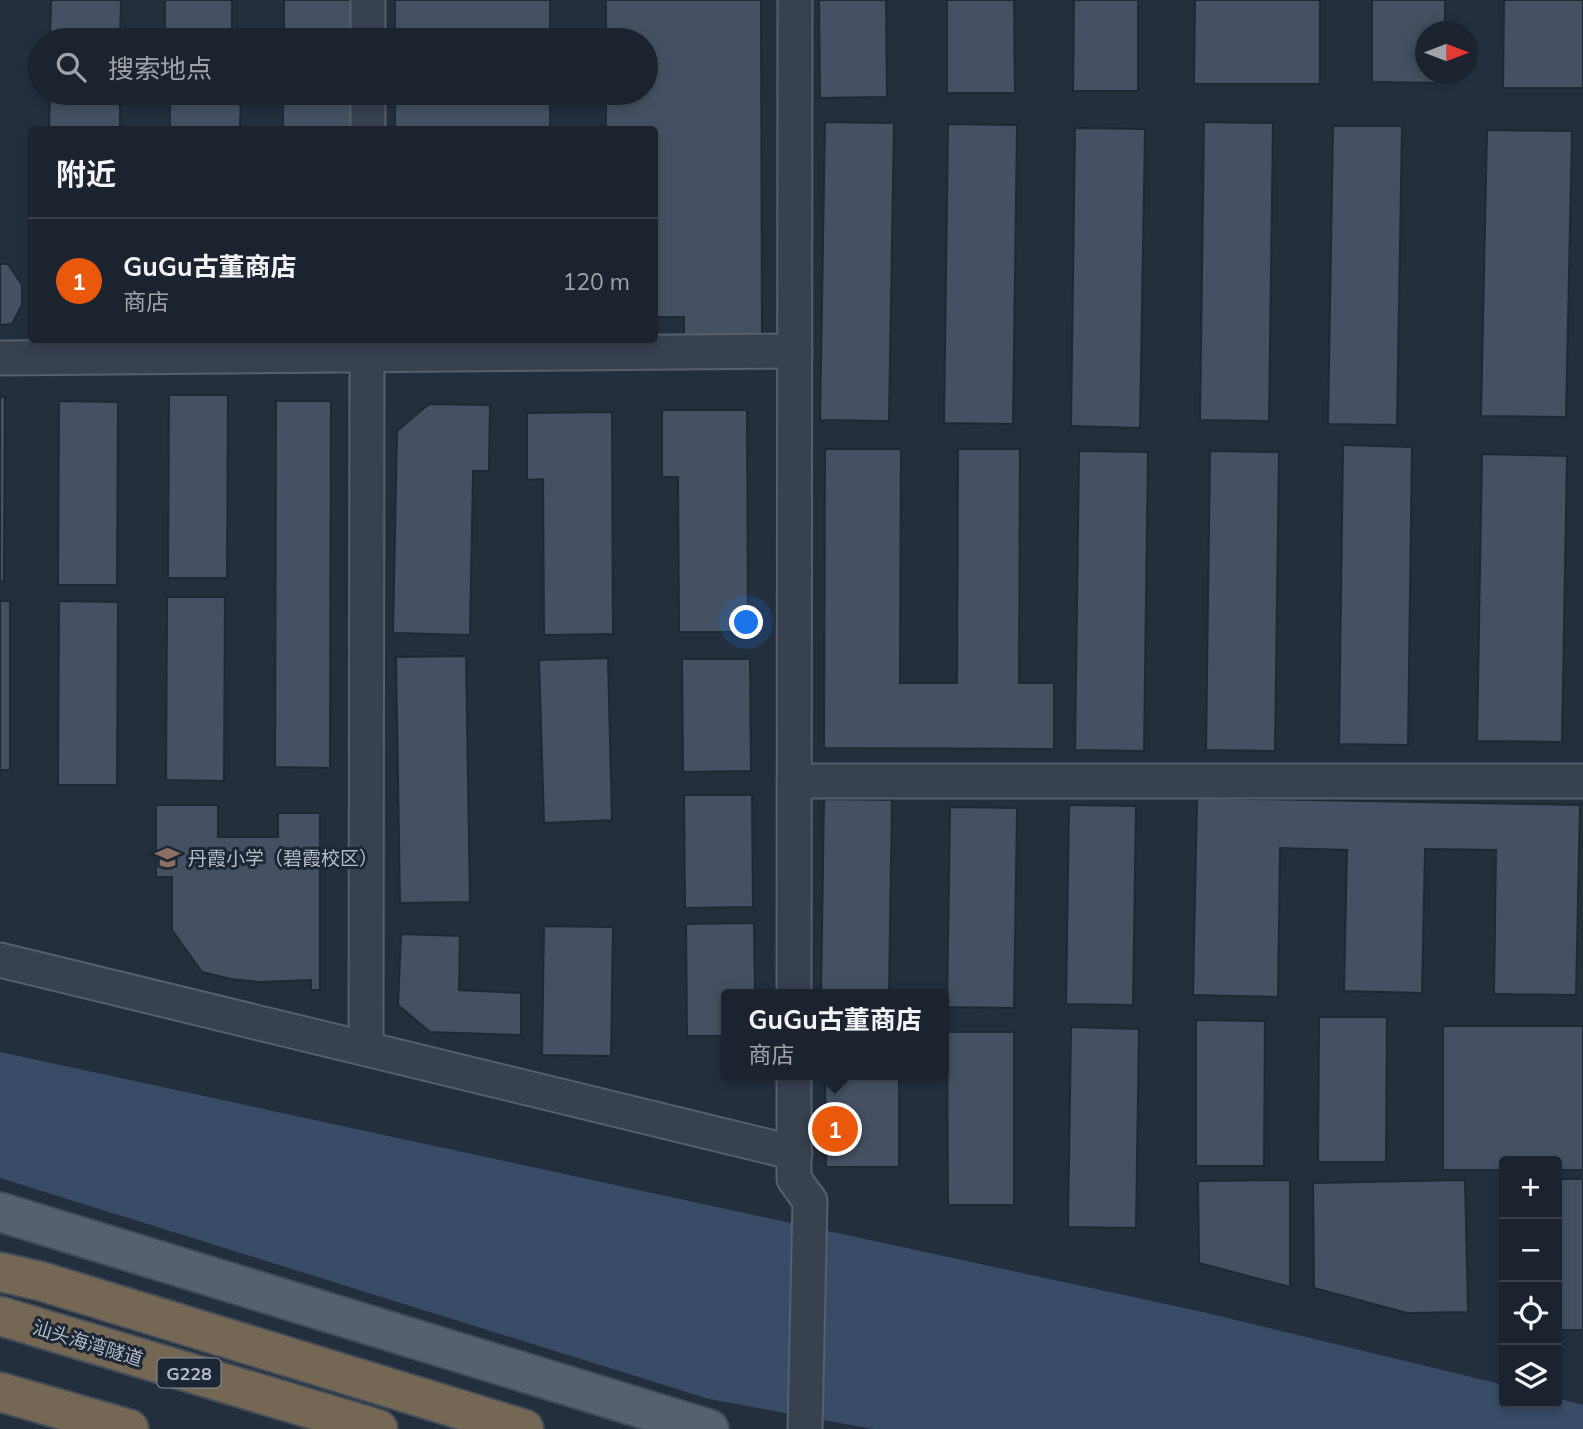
<!DOCTYPE html>
<html lang="zh">
<meta charset="utf-8">
<style>
body{margin:0;font-family:Mulish,"Noto Sans SC",sans-serif;background:#282f3a;color:#f1f3f6}
.controls{position:absolute;right:21px;bottom:21px;display:grid;overflow:hidden;border-radius:7px;box-shadow:0 4px 10px #0003}
.controls button{width:63px;height:63px;display:grid;place-items:center;padding:0;border:0;border-bottom:2px solid #39404a;background:#1b232e;color:#f1f3f6;font:35px sans-serif}
.compass{position:absolute;left:1415px;top:21px;width:63px;height:63px;border-radius:50%;background:#1b232e;box-shadow:0 4px 10px #0003;rotate:90deg}
.you{position:absolute;left:747px;top:623px;width:24px;height:24px;margin:-18px;border:5px solid #fff;border-radius:50%;background:#1a73e8;box-shadow:0 0 0 10px #1a73e833}
.badge{display:grid;place-items:center;width:46px;height:46px;border-radius:50%;background:#ea580c;color:#fff;font-size:23px;font-weight:700}
.pin{position:absolute;translate:-50% -50%;border:4px solid #fff;box-shadow:0 2px 7px #0006}
.popup{position:absolute;left:721px;top:989px;width:228px;height:91px;box-sizing:border-box;display:grid;place-content:center;border-radius:7px;background:#1b232e;filter:drop-shadow(0 2px 5px #0005);font-size:23px;white-space:nowrap;color:#a0a4aa}
.popup b{font-size:26px;color:#f1f3f6}
.popup::after{content:'';position:absolute;left:50%;top:100%;margin-left:-14px;border:14px solid transparent;border-top-color:#1b232e}
.list{margin:0;padding:0;list-style:none}
h2{display:flex;justify-content:space-between;align-items:center;height:91px;margin:0;padding:0 28px;font-size:30px}
h2 small{font-size:23px;font-weight:400;color:#a0a4aa}
.list li{display:grid;grid-template-columns:46px 1fr auto;gap:21px;align-items:center;box-sizing:border-box;height:126px;padding:0 28px;border-top:2px solid #39404a}
.list b{display:block;font-size:26px;white-space:nowrap}
.list p{margin:0;font-size:23px;white-space:nowrap;color:#a0a4aa}
.list em{font-size:23px;font-style:normal;color:#a0a4aa}
.icon{flex:none;width:38px;height:38px;fill:none;stroke:currentColor;stroke-width:2;stroke-linecap:round;stroke-linejoin:round}
.map{position:relative;flex:none;width:1583px;height:1429px;overflow:hidden}
.search{position:absolute;background:#1b232e;box-shadow:0 4px 10px #0003;left:28px;top:28px;width:630px;height:77px;display:flex;align-items:center;gap:18px;box-sizing:border-box;padding:0 24px;border-radius:38px;color:#a0a4aa;font-size:26px}
.panel{position:absolute;background:#1b232e;box-shadow:0 4px 10px #0003;left:28px;top:126px;width:630px;height:217px;border-radius:7px}
.map>svg:first-child{display:block}
.water{fill:#394c67}
.building{fill:#455162;stroke:#1f2835;stroke-width:2}
.lines{fill:none;stroke-linecap:round;stroke-linejoin:round}
.minor-casing{stroke:#565f6c;stroke-width:37}
.major-casing{stroke:#414a57;stroke-width:42}
.highway-casing{stroke:#434c59;stroke-width:42}
.minor{stroke:#38414e;stroke-width:33}
.major{stroke:#56606e;stroke-width:38}
.highway{stroke:#746855;stroke-width:38}
.labels{text-anchor:middle;dominant-baseline:central;stroke-width:6;stroke-linejoin:round;paint-order:stroke}
.shield{fill:#1d2633;stroke:#878f9c;stroke-width:2}
.shield-label{font-size:18px;font-weight:bold;fill:#b4bcc9}
.poi-label{font-size:19px;fill:#b4bcc9;stroke:#1d2633;text-anchor:start}
.street-label{font-size:19px;fill:#b4bcc9;stroke:#1d2633}
</style>
<div class="map">
<svg width="1583" height="1429" viewBox="0 0 1583 1429">
<rect width="100%" height="100%" fill="#242f3e"/>
<polygon class="water" points="0,1052 1207,1313 1504,1385 1504,1403 1557,1403 1557,1398 1583,1405 1583,1429 873,1429 709,1399 0,1178"/>
<g class="building">
<polygon points="51,0 121,0 120,40 50,40"/>
<rect x="165" y="0" width="67" height="40"/>
<rect x="284" y="0" width="69" height="40"/>
<rect x="395" y="0" width="155" height="40"/>
<polygon points="606,0 761,0 762,338 684,339 684,317 654,317 654,130 606,130 606,93 646,93 646,40 606,40"/>
<polygon points="819,0 886,0 887,97 820,98"/>
<polygon points="947,0 1014,0 1015,93 947,93"/>
<polygon points="1074,0 1138,0 1138,91 1073,91"/>
<polygon points="1195,0 1320,0 1320,84 1194,84"/>
<polygon points="1372,0 1445,0 1445,32 1426,32 1426,74 1445,74 1445,83 1372,82"/>
<polygon points="1504,0 1583,0 1583,88 1503,88"/>
<polygon points="50,93 120,93 120,130 49,130"/>
<polygon points="170,93 241,93 240,130 170,130"/>
<rect x="283" y="93" width="70" height="37"/>
<rect x="395" y="93" width="155" height="37"/>
<polygon points="825,122 894,123 889,421 820,420"/>
<polygon points="1204,122 1273,123 1269,421 1200,420"/>
<polygon points="948,124 1017,125 1013,424 944,423"/>
<polygon points="1333,126 1402,126 1397,425 1328,424"/>
<polygon points="1075,128 1145,129 1140,428 1071,426"/>
<polygon points="1487,130 1572,131 1566,417 1481,416"/>
<polygon points="0,264 8,264 22,285 22,305 12,324 0,325"/>
<polygon points="169,395 228,395 227,578 168,578"/>
<polygon points="0,397 5,397 4,581 0,581"/>
<polygon points="59,401 118,402 117,585 58,585"/>
<polygon points="276,401 331,401 330,768 275,767"/>
<polygon points="429,404 490,405 489,471 473,471 470,635 393,633 397,431"/>
<polygon points="662,410 747,410 748,632 679,632 678,477 662,477"/>
<polygon points="612,412 613,634 544,635 543,479 527,480 527,413"/>
<polygon points="1343,445 1412,447 1408,745 1339,744"/>
<polygon points="825,449 901,449 900,683 957,683 958,449 1020,449 1019,683 1054,683 1054,749 824,748"/>
<polygon points="1079,451 1148,452 1144,751 1075,750"/>
<polygon points="1210,451 1279,452 1275,751 1206,750"/>
<polygon points="1482,454 1567,456 1562,742 1477,741"/>
<polygon points="167,597 225,597 224,781 166,780"/>
<rect x="0" y="601" width="10" height="169"/>
<polygon points="59,601 118,602 117,785 58,785"/>
<polygon points="466,656 470,902 400,903 396,657"/>
<polygon points="608,658 612,820 544,823 539,660"/>
<polygon points="682,659 750,659 751,771 683,772"/>
<polygon points="684,795 752,795 753,907 685,908"/>
<polygon points="1197,798 1580,805 1576,995 1494,994 1496,850 1425,849 1422,993 1344,991 1347,850 1280,848 1278,997 1193,995"/>
<polygon points="824,799 892,800 889,994 821,994"/>
<polygon points="156,805 218,805 218,837 278,837 278,813 320,813 320,990 311,990 311,980 259,982 231,979 202,972 172,930 172,877 156,877"/>
<polygon points="1069,805 1136,806 1133,1005 1066,1004"/>
<polygon points="950,807 1017,808 1014,1008 947,1007"/>
<polygon points="754,923 755,994 726,994 726,1036 687,1036 686,924"/>
<polygon points="544,926 613,927 611,1056 542,1055"/>
<polygon points="401,934 460,936 459,990 521,993 521,1035 430,1032 398,1005"/>
<polygon points="1319,1017 1387,1017 1386,1162 1318,1162"/>
<polygon points="1196,1020 1265,1021 1264,1166 1196,1166"/>
<polygon points="1443,1026 1583,1026 1583,1170 1557,1170 1557,1161 1504,1161 1504,1170 1443,1170"/>
<polygon points="1071,1027 1139,1029 1136,1228 1068,1227"/>
<polygon points="947,1032 1014,1032 1014,1205 948,1205"/>
<polygon points="825,1075 899,1075 899,1167 826,1167"/>
<rect x="1557" y="1179" width="26" height="151"/>
<polygon points="1290,1180 1290,1287 1199,1263 1198,1181"/>
<polygon points="1465,1180 1468,1312 1407,1313 1314,1288 1313,1183"/>
</g>
<g class="lines">
<defs>
<g id="minor">
<polyline points="368,40 368,0"/>
<polyline points="368,130 368,93"/>
<polyline points="0,358 795,351"/>
<polyline points="794,781 1583,781"/>
<polyline points="0,960 795,1153"/>
<polyline points="794,994 795,0"/>
<polyline points="366,1049 367,340"/>
<polyline points="794,1075 794,1179 810,1201 805,1429"/>
</g>
<polyline id="major" points="0,1212 709,1429"/>
<g id="highway">
<polyline points="0,1272 40,1281 524,1429"/>
<polyline points="0,1316 378,1429"/>
<polyline points="0,1392 129,1429"/>
</g>
</defs>
<use href="#minor" class="minor-casing"/>
<use href="#major" class="major-casing"/>
<use href="#highway" class="highway-casing"/>
<use href="#minor" class="minor"/>
<use href="#major" class="major"/>
<use href="#highway" class="highway"/>
</g>
<defs>
<symbol id="school-bare" viewBox="-9 -9 18 18"><path d="M0-5L7-2L0 1L-7-2ZM-4 1L0 2.5L4 1V4Q0 6-4 4Z" fill="#8d6e63" stroke="#1d2633" stroke-width="2.5" paint-order="stroke"/></symbol>
</defs>
<g fill-rule="evenodd">
<use href="#school-bare" x="150" y="840" width="35" height="35"/>
</g>
<g class="labels">
<rect class="shield" x="157.5" y="1358.5" width="63" height="29" rx="5"/>
<g class="shield-label">
<text x="189" y="1373">G228</text>
</g>
<g class="poi-label">
<text x="188" y="858">丹霞小学（碧霞校区）</text>
</g>
<g class="street-label">
<text transform="translate(88 1343) rotate(17)">汕头海湾隧道</text>
</g>
</g>
</svg>
<div class="controls">
<button>+</button>
<button>−</button>
<button><svg class="icon" aria-label="locate" viewBox="0 0 24 24"><circle cx="12" cy="12" r="6"/><path d="M12 2v4M12 18v4M2 12h4M18 12h4"/></svg></button>
<button><svg class="icon" aria-label="layers" viewBox="0 0 24 24"><path d="M12 4l9 5-9 5-9-5zM3 14l9 5 9-5"/></svg></button>
</div>
<svg class="compass" viewBox="-18 -18 36 36"><path d="M0-13l5 13h-10z" fill="#e53935"/><path d="M0 13l5-13h-10z" fill="#a0a4aa"/></svg>
<div class="you"></div>
<div class="pin badge" style="left:835px;top:1129px">1</div>
<div class="popup"><b>GuGu古董商店</b>商店</div>
<div class="search"><svg class="icon" aria-label="search" viewBox="0 0 24 24"><circle cx="10" cy="10" r="6"/><path d="M15 15l6 6"/></svg>搜索地点</div>
<section class="panel">
<h2>附近<small></small></h2>
<ul class="list">
<li><span class="badge">1</span><div><b>GuGu古董商店</b><p>商店</p></div><em>120 m</em></li>
</ul>
</section>
</div>
